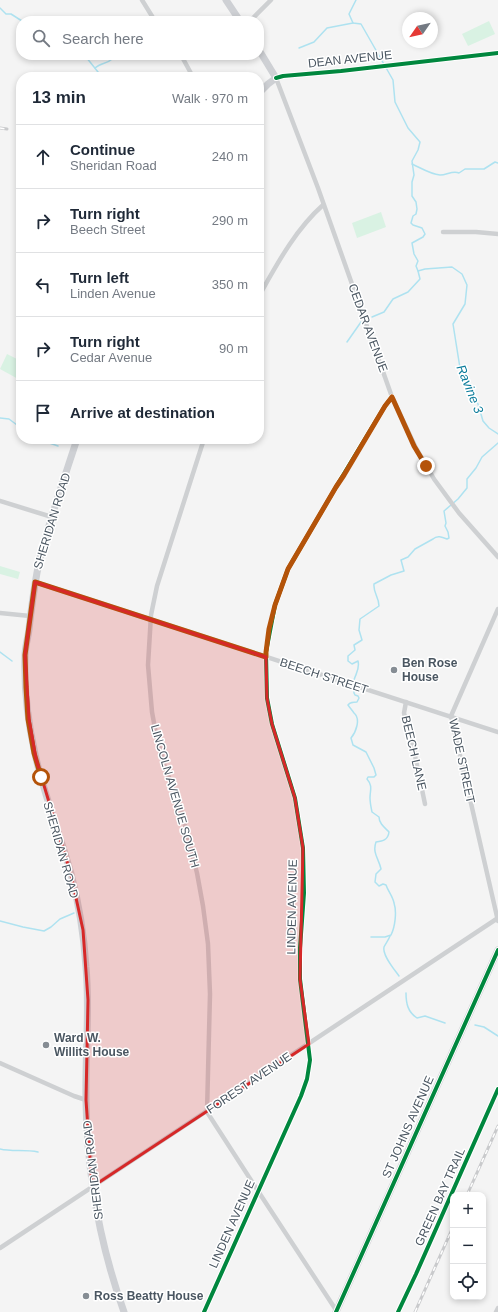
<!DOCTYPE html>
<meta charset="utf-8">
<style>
body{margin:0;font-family:Helvetica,sans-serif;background:#f6f6f7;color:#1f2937}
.controls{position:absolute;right:12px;bottom:12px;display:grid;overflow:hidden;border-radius:8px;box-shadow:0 2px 6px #0003}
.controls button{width:36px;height:36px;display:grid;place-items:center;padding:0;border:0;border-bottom:1px solid #e0e1e3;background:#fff;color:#1f2937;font:20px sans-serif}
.compass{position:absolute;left:402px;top:12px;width:36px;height:36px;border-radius:50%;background:#fff;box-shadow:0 2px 6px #0003;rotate:236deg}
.stop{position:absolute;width:12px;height:12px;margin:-9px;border:3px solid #b45309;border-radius:50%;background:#fff}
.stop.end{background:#b45309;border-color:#fff;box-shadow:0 1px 4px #0008}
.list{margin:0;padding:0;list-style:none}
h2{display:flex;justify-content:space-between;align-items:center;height:52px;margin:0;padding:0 16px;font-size:17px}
h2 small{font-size:13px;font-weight:400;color:#747a83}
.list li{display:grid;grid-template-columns:26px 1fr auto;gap:12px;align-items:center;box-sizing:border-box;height:64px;padding:0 16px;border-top:1px solid #e0e1e3}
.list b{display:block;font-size:15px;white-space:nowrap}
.list p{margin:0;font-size:13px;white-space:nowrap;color:#747a83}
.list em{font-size:13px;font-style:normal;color:#747a83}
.icon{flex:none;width:22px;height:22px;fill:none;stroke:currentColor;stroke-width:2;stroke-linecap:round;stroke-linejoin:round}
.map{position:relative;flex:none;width:498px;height:1312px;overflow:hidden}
.search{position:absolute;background:#fff;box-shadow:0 2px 6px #0003;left:16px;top:16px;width:248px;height:44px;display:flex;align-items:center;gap:10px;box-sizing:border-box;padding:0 14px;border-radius:16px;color:#747a83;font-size:15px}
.panel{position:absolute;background:#fff;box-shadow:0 2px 6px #0003;left:16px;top:72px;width:248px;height:372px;border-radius:16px}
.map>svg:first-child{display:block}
.green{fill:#d9f2e3}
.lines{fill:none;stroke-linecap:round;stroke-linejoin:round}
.stream{stroke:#aee2f0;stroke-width:1.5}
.street{stroke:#ced0d2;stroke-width:4.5}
.secondary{stroke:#ced0d4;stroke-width:7}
.rail-casing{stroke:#c9cacc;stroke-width:3}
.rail{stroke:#fff;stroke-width:1.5;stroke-dasharray:4.5;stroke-linecap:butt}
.cycleway-casing{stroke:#fff;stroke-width:6}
.cycleway{stroke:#00873e;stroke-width:4}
.route{stroke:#b45309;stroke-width:5}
.marked{fill:#d62828;fill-opacity:0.2;stroke:#d62828;stroke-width:3;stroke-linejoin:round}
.poi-dot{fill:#868d94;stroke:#fff;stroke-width:1.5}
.labels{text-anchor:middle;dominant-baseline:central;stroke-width:3;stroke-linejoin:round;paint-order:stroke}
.street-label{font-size:12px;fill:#4a5661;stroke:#fff}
.poi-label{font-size:12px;font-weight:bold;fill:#4a5661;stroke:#fff;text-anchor:start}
.water-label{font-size:13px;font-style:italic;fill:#0c7c9b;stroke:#fff}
</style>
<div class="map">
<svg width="498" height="1312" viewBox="0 0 498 1312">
<rect width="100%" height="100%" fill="#f4f4f4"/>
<g class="green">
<polygon points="489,21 495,34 468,46 462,34"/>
<polygon points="381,212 386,227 357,238 352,223"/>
<polygon points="7,354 21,361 20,380 0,369"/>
<polygon points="0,566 20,572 18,579 0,574"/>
</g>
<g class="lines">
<g class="stream">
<polyline points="356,0 349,14 353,23 361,24 393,80 395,102 408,128 420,142 418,150 412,161 414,175 412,182 412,196 416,202 417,209 416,214 413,216 411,223 413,225 422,228 425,234 423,237 412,243 414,254 418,261 416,266 418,271 425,269 452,267 462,274 467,285 465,304 453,324 460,368 462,379 466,382 478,404 483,421 489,428 498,434"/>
<polyline points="0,8 6,14 11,14 22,21"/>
<polyline points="299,48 314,42 327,28 353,23"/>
<polyline points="82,55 86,57 102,77"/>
<path d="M 95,68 C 100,63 107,64 112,59 L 120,59"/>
<path d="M 412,164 C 421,168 430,174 440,175 C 447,175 453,170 459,173 L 465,169 L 484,169 L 495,162 L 498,163"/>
<polyline points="372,317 384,312 393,299 408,292 420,279 418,271"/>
<polyline points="347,342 361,322"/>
<polyline points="0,418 9,419 21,428"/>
<polyline points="38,439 58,446"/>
<polyline points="0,652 12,661"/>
<polyline points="0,921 23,927 44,931 51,927 60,919 74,913"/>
<path d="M 390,936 C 389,939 386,943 384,947 C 382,955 394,969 399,976"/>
<path d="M 371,937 L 385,937 L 391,935 C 395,927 397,912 394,903 C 393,897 388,891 386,885 L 383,884 L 379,886 L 375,882 L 376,874 L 381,869 C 379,859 372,853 376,842 C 383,841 388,840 389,832 C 384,827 379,823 379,817 L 372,812 C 371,807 370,803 370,798 C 370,790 373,786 367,779 L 368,777 L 374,777 L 376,775 L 374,768 L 366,752 L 353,745 L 351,738 C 356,732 361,719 354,713 C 352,710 350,708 348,705 C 350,702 353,702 357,702 L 359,698 L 358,696 L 355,695 L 354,693 C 354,689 353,684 354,680 C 356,673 360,669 358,661 L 352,664 L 348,661 L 348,656 L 355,650 L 354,645 L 362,640 L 359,630 L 360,619 L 379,606 C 379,597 373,593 374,584 L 391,575 L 404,571 L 401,560 L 408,557 L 415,549 L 433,539 C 437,535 442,537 447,539 L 449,538 L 448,532 L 445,526 L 446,523 L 444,511 L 458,499 L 467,488 L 467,479 L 476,468 L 482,457 L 498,443"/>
<path d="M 406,993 C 406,1004 408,1012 417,1018 L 425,1016 L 445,1023"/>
<polyline points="475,1025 484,1027 498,1036"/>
<path d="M 0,1149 C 12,1152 25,1149 38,1152"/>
</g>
<g class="street">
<polyline points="142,0 155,21"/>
<polyline points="250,21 271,0"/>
<polyline points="498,53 341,71 283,76 276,78 318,188 392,397 415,446 434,479 459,513 498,557"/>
<polyline points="181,55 193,77"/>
<polyline points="443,232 476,232 498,234"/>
<path d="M 259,296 C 277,264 295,230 323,205"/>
<polyline points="204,439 157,586 151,615 148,665 152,712 156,734 164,764 181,810 187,833 197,873 203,906 208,944 210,994 207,1112 258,1191 336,1310"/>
<polyline points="0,501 52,517"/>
<polyline points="35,582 498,732"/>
<polyline points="498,609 451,716 498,921"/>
<polyline points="0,613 30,616"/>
<polyline points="406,702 404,713 414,751 425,804"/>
<polyline points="0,1063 74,1096 86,1100"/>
<polyline points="0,1248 498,918"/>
<polyline points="204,1312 301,1096 307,1079 310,1060 300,979 300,948 304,893 303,848 295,798 272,724 267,698 266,652 275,605 288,569 336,487 385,406 392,397"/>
<polyline points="496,1312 498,1308"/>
</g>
<g class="secondary">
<polyline points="226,0 240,21"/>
<polyline points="259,50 276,78 268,84 259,93"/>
<path d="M 77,439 C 65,476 52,513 42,550 C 35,576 32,603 29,629 C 28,638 25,647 25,656 C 24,688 28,723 35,754 C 44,795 60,834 71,874 C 79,904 84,936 86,967 C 90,1011 85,1056 86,1101 C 87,1173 100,1245 124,1312"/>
<polyline points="336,1312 498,950"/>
</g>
<defs>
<g id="rail">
<polyline points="0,128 7,129"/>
<polyline points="467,1195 498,1126"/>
<polyline points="415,1312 453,1227"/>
</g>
</defs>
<use href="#rail" class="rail-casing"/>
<use href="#rail" class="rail"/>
<defs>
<g id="cycleway">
<polyline points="276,78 283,76 341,71 498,53"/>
<polyline points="204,1312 301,1096 307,1079 310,1060 300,979 300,948 304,893 303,848 295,798 272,724 267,698 266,652 275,605 288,569 336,487 385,406 392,397"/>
<polyline points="336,1312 498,950"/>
<polyline points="398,1312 416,1274 498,1089"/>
</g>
</defs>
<use href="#cycleway" class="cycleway-casing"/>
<use href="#cycleway" class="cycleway"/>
</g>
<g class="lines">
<polyline class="route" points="41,777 34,753 28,719 26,687 25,655 35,582 266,657 266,652 269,629 275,605 288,569 336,487 344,475 385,406 392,397 414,446 426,466"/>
</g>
<path class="marked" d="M 35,582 L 266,657 L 267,698 L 272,724 L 295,798 L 303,848 L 300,979 L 309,1044 L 92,1187 L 86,1100 L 88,1000 L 83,930 L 71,875 L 36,759 L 29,719 L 25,655 Z"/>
<g class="poi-dot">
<circle cx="394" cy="670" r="4"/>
<circle cx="46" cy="1045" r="4"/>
<circle cx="86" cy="1296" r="4"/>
</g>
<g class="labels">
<g class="street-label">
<text transform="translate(350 59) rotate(-6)">DEAN AVENUE</text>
<text transform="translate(368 328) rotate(70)">CEDAR AVENUE</text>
<text transform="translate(52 521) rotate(-73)">SHERIDAN ROAD</text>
<text transform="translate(324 676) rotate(18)">BEECH STREET</text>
<text transform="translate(414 753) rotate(77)">BEECH LANE</text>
<text transform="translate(462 761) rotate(78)">WADE STREET</text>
<text transform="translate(175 796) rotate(74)">LINCOLN AVENUE SOUTH</text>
<text transform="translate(61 850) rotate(74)">SHERIDAN ROAD</text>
<text transform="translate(292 907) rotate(-89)">LINDEN AVENUE</text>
<text transform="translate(249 1083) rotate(-34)">FOREST AVENUE</text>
<text transform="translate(408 1127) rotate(-66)">ST JOHNS AVENUE</text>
<text transform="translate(93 1170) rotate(-97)">SHERIDAN ROAD</text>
<text transform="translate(440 1197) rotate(-66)">GREEN BAY TRAIL</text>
<text transform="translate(232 1224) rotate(-66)">LINDEN AVENUE</text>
</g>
<g class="poi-label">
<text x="402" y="663">Ben Rose<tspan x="402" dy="14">House</tspan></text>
<text x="54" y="1038">Ward W.<tspan x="54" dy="14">Willits House</tspan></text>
<text x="94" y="1296">Ross Beatty House</text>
</g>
<g class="water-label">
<text transform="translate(470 389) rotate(68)">Ravine 3</text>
</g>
</g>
</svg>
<div class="controls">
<button>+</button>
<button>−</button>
<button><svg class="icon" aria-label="locate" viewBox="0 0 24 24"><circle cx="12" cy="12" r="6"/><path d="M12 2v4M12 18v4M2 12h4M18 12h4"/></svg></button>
</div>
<svg class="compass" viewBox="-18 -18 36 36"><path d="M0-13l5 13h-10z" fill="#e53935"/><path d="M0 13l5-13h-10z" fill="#747a83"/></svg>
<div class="stop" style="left:41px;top:777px"></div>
<div class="stop end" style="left:426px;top:466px"></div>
<div class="search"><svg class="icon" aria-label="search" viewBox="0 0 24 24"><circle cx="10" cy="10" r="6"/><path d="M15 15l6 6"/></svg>Search here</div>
<section class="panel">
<h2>13 min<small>Walk · 970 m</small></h2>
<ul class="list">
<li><svg class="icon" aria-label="ahead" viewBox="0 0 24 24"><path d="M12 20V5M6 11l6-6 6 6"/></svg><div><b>Continue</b><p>Sheridan Road</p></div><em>240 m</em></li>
<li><svg class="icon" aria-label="right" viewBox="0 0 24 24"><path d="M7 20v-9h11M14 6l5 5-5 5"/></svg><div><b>Turn right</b><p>Beech Street</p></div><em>290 m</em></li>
<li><svg class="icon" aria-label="left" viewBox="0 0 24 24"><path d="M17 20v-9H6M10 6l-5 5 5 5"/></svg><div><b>Turn left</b><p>Linden Avenue</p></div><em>350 m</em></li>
<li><svg class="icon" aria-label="right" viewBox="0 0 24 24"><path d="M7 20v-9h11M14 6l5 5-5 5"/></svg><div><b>Turn right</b><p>Cedar Avenue</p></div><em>90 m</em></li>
<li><svg class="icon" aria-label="arrive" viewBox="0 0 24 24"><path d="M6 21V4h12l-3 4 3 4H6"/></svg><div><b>Arrive at destination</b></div></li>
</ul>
</section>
</div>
